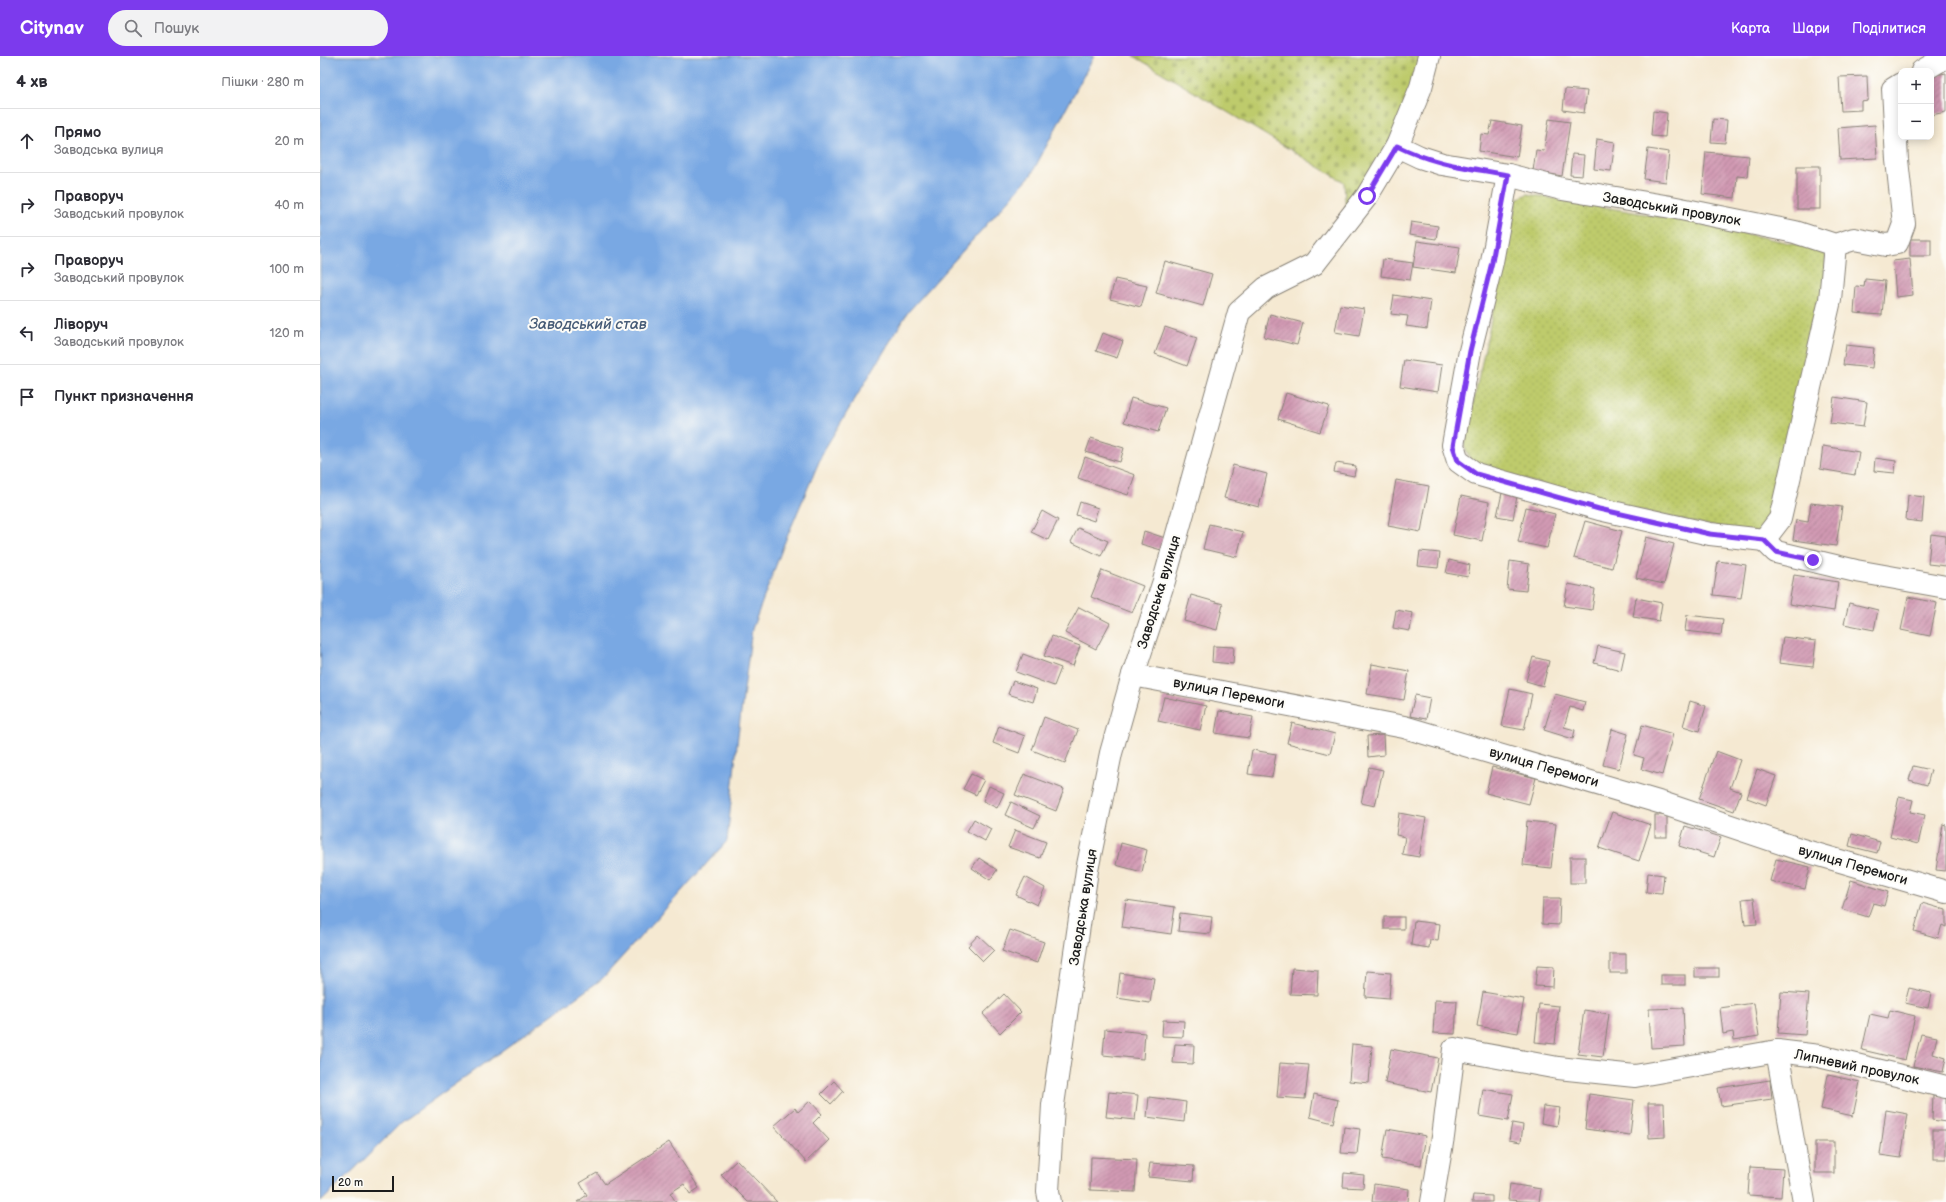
<!DOCTYPE html>
<html lang="uk">
<meta charset="utf-8">
<style>
body{margin:0;font-family:"Balsamiq Sans",sans-serif;background:#f2f2f3;color:#2b2b33}
.controls{position:absolute;right:12px;top:12px;display:grid;overflow:hidden;border-radius:8px;box-shadow:0 2px 10px #0003}
.controls button{width:36px;height:36px;display:grid;place-items:center;padding:0;border:0;border-bottom:1px solid #e1e1e2;background:#fff;color:#2b2b33;font:20px sans-serif}
.scale{position:absolute;left:12px;bottom:10px;width:62px;box-sizing:border-box;padding-left:4px;border:2px solid #1c1c1c;border-top:0;font-size:11px;line-height:14px;white-space:nowrap;color:#1c1c1c;-webkit-text-stroke:3px #fdfcf7;paint-order:stroke}
.stop{position:absolute;width:12px;height:12px;margin:-9px;border:3px solid #7c3aed;border-radius:50%;background:#fff}
.stop.end{background:#7c3aed;border-color:#fff;box-shadow:0 1px 4px #0008}
.list{margin:0;padding:0;list-style:none}
h2{display:flex;justify-content:space-between;align-items:center;height:52px;margin:0;padding:0 16px;font-size:17px}
h2 small{font-size:13px;font-weight:400;color:#7c7c81}
.list li{display:grid;grid-template-columns:26px 1fr auto;gap:12px;align-items:center;box-sizing:border-box;height:64px;padding:0 16px;border-top:1px solid #e1e1e2}
.list b{display:block;font-size:15px;white-space:nowrap}
.list p{margin:0;font-size:13px;white-space:nowrap;color:#7c7c81}
.list em{font-size:13px;font-style:normal;color:#7c7c81}
.icon{flex:none;width:22px;height:22px;fill:none;stroke:currentColor;stroke-width:2;stroke-linecap:round;stroke-linejoin:round}
.map{position:relative;flex:none;width:1626px;height:1146px;overflow:hidden}
header{display:flex;align-items:center;gap:24px;box-sizing:border-box;height:56px;padding:0 20px;background:#7c3aed;color:#fff}
header strong{font-size:19px}
nav{display:flex;gap:22px;margin-inline-start:auto;font-size:14px}
.search{width:280px;height:36px;background:#f2f2f3;display:flex;align-items:center;gap:10px;box-sizing:border-box;padding:0 14px;border-radius:22px;color:#7c7c81;font-size:15px}
main{display:flex}
aside{flex:1;background:#fff}
.map>svg:first-child{display:block}
.grass{fill:url(#grass-dots);stroke:#6d7444}
.cemetery{fill:url(#cemetery-stones);stroke:#6d7444}
.water{fill:#79a8e3;stroke:#4a6280}
.building{fill:url(#building-hatch)}
.lines{fill:none;stroke-linecap:round;stroke-linejoin:round}
.minor-casing{stroke:#888277;stroke-width:24}
.minor{stroke:#fff;stroke-width:22}
.route{stroke:#7c3aed;stroke-width:5}
.labels{text-anchor:middle;dominant-baseline:central;stroke-width:4;stroke-linejoin:round;paint-order:stroke}
.street-label{font-size:14px;fill:#1c1c1c;stroke:#fdfcf7}
.water-label{font-size:15px;font-style:italic;fill:#465b76;stroke:#fdfcf7}
</style>
<header>
<strong>Citynav</strong>
<div class="search"><svg class="icon" aria-label="search" viewBox="0 0 24 24"><circle cx="10" cy="10" r="6"/><path d="M15 15l6 6"/></svg>Пошук</div>
<nav><a>Карта</a><a>Шари</a><a>Поділитися</a></nav>
</header>
<main>
<aside>
<h2>4 хв<small>Пішки · 280 m</small></h2>
<ul class="list">
<li><svg class="icon" aria-label="ahead" viewBox="0 0 24 24"><path d="M12 20V5M6 11l6-6 6 6"/></svg><div><b>Прямо</b><p>Заводська вулиця</p></div><em>20 m</em></li>
<li><svg class="icon" aria-label="right" viewBox="0 0 24 24"><path d="M7 20v-9h11M14 6l5 5-5 5"/></svg><div><b>Праворуч</b><p>Заводський провулок</p></div><em>40 m</em></li>
<li><svg class="icon" aria-label="right" viewBox="0 0 24 24"><path d="M7 20v-9h11M14 6l5 5-5 5"/></svg><div><b>Праворуч</b><p>Заводський провулок</p></div><em>100 m</em></li>
<li><svg class="icon" aria-label="left" viewBox="0 0 24 24"><path d="M17 20v-9H6M10 6l-5 5 5 5"/></svg><div><b>Ліворуч</b><p>Заводський провулок</p></div><em>120 m</em></li>
<li><svg class="icon" aria-label="arrive" viewBox="0 0 24 24"><path d="M6 21V4h12l-3 4 3 4H6"/></svg><div><b>Пункт призначення</b></div></li>
</ul>
</aside>
<div class="map">
<svg width="1626" height="1146" viewBox="0 0 1626 1146">
<defs>
<pattern id="grass-dots" width="8" height="8" patternUnits="userSpaceOnUse"><rect width="8" height="8" fill="#becb6c"/><path d="M2 2h.1M6 6h.1" fill="none" stroke="#a3ae5d" stroke-width="1.8" stroke-linecap="round"/></pattern>
<pattern id="cemetery-stones" width="16" height="16" patternUnits="userSpaceOnUse"><rect width="16" height="16" fill="#becb6c"/><path d="M2 7V4a2 2 0 0 1 4 0v3zM10 15v-3a2 2 0 0 1 4 0v3z" fill="#a3ae5d"/></pattern>
<pattern id="building-hatch" width="6" height="6" patternUnits="userSpaceOnUse"><rect width="6" height="6" fill="#d19ab3"/><path d="M-1 1l2-2M0 6l6-6M5 7l2-2" fill="none" stroke="#a97d91"/></pattern>
</defs>
<rect width="100%" height="100%" fill="#fdfcf7"/>
<filter id="ink" filterUnits="userSpaceOnUse"><feTurbulence type="fractalNoise" baseFrequency=".025" numOctaves="2"/><feDisplacementMap in="SourceGraphic" scale="8" xChannelSelector="R" yChannelSelector="G"/><feConvolveMatrix kernelMatrix="1 2 1 2 8 2 1 2 1" color-interpolation-filters="sRGB"/></filter>
<filter id="wash" filterUnits="userSpaceOnUse"><feTurbulence type="fractalNoise" baseFrequency=".012" numOctaves="4" result="noise"/><feDisplacementMap in="SourceGraphic" scale="16" xChannelSelector="R" yChannelSelector="G"/><feGaussianBlur stdDeviation="0.9" result="paint"/><feColorMatrix in="noise" values="0 0 0 0 0 0 0 0 0 0 0 0 0 0 0 0 0 1.4 0 .05"/><feComposite in="paint" operator="in"/></filter>
<g filter="url(#wash)">
<rect width="100%" height="100%" fill="#f5e9d2"/>
<polygon class="grass" points="1207,138 1372,166 1506,195 1505,229 1456,453 1442,476 1428,478 1285,447 1152,408 1144,390 1197,143"/>
<polygon class="cemetery" points="814,0 1109,0 1101,31 1026,159 1024,126"/>
<polygon class="water" points="0,0 774,0 711,119 588,256 504,394 464,488 432,573 418,679 407,785 282,923 82,1066 1,1146"/>
<g id="blocks">
<g class="building">
<polygon points="1626,17 1626,56 1611,59 1611,35 1614,34 1611,20"/>
<polygon points="1547,20 1548,44 1541,45 1541,54 1521,55 1519,21"/>
<polygon points="1245,33 1267,35 1264,57 1243,54"/>
<polygon points="1333,55 1347,57 1345,81 1331,80"/>
<polygon points="1229,63 1250,66 1242,120 1213,115 1216,94 1224,95"/>
<polygon points="1393,63 1407,64 1405,87 1391,86"/>
<polygon points="1172,65 1202,70 1197,101 1159,95 1161,78 1169,79"/>
<polygon points="1555,69 1557,102 1520,104 1518,72"/>
<polygon points="1277,83 1295,86 1291,115 1274,113"/>
<polygon points="1328,93 1349,96 1346,126 1324,123"/>
<polygon points="1386,96 1429,100 1427,121 1417,120 1415,142 1382,138"/>
<polygon points="1252,98 1264,99 1262,120 1250,119"/>
<rect x="1477" y="110" width="23" height="43"/>
<polygon points="1091,166 1118,170 1116,183 1089,179"/>
<rect x="1590" y="183" width="21" height="17"/>
<polygon points="1097,185 1140,191 1136,217 1093,211"/>
<polygon points="1063,203 1093,207 1090,224 1061,220"/>
<polygon points="1590,203 1593,239 1576,241 1573,205"/>
<polygon points="845,205 892,218 883,250 836,237"/>
<polygon points="795,223 827,230 821,251 790,243"/>
<polygon points="1545,223 1565,225 1562,259 1534,257 1536,230 1544,231"/>
<polygon points="1074,239 1111,245 1107,273 1086,270 1088,260 1071,258"/>
<polygon points="1020,249 1044,253 1039,280 1015,276"/>
<polygon points="950,258 983,267 977,289 944,281"/>
<polygon points="845,271 877,282 867,310 835,298"/>
<polygon points="783,277 803,285 797,302 776,295"/>
<polygon points="1526,289 1554,292 1552,312 1523,309"/>
<polygon points="1084,304 1122,309 1118,336 1080,330"/>
<polygon points="966,337 1009,350 1000,376 958,363"/>
<polygon points="1514,341 1547,346 1543,371 1510,367"/>
<polygon points="811,342 846,352 838,376 804,366"/>
<polygon points="771,382 804,392 800,406 766,396"/>
<polygon points="1503,390 1539,396 1535,419 1500,413"/>
<polygon points="765,401 815,419 808,439 758,422"/>
<polygon points="1555,402 1576,405 1575,417 1554,415"/>
<polygon points="1016,407 1036,410 1034,420 1014,416"/>
<polygon points="913,409 947,418 939,451 904,442"/>
<polygon points="1076,424 1109,430 1101,476 1068,470"/>
<polygon points="1182,437 1197,440 1193,463 1177,460"/>
<polygon points="1588,439 1604,441 1602,466 1586,464"/>
<polygon points="1141,440 1169,446 1162,485 1133,479"/>
<polygon points="760,446 778,452 774,465 756,459"/>
<polygon points="1491,447 1522,451 1516,490 1473,484 1476,464 1488,466"/>
<polygon points="1206,451 1235,458 1227,492 1198,486"/>
<polygon points="722,455 738,464 728,484 711,476"/>
<polygon points="1265,465 1302,475 1292,512 1254,502"/>
<polygon points="889,468 923,476 917,501 883,493"/>
<polygon points="758,472 788,485 781,500 751,486"/>
<polygon points="824,475 845,482 841,494 821,488"/>
<polygon points="1611,478 1626,480 1626,510 1608,508"/>
<polygon points="1326,481 1354,488 1344,528 1316,522"/>
<polygon points="1100,495 1120,497 1118,512 1098,510"/>
<polygon points="1129,504 1150,509 1148,521 1126,517"/>
<polygon points="1190,505 1209,508 1206,535 1187,533"/>
<polygon points="1398,505 1426,509 1421,542 1393,539"/>
<polygon points="782,514 823,530 812,557 771,541"/>
<polygon points="1474,519 1518,526 1514,555 1469,548"/>
<polygon points="1248,528 1275,533 1272,554 1244,550"/>
<polygon points="871,539 903,548 897,574 864,565"/>
<polygon points="1588,541 1617,547 1610,580 1581,574"/>
<polygon points="1316,542 1342,547 1339,565 1313,561"/>
<polygon points="1529,547 1558,554 1554,574 1524,568"/>
<polygon points="759,551 790,567 776,593 745,577"/>
<polygon points="1076,554 1093,557 1090,575 1073,572"/>
<polygon points="1367,559 1403,563 1401,579 1365,575"/>
<polygon points="732,580 760,590 753,610 724,600"/>
<polygon points="1463,581 1496,585 1493,611 1459,607"/>
<polygon points="893,590 914,591 913,608 892,606"/>
<polygon points="1278,590 1305,596 1301,614 1274,607"/>
<polygon points="703,598 741,612 734,630 696,616"/>
<polygon points="1213,601 1229,605 1223,630 1206,625"/>
<polygon points="1052,608 1089,615 1084,644 1047,638"/>
<polygon points="693,625 717,633 713,646 688,638"/>
<polygon points="1190,633 1212,638 1204,674 1182,670"/>
<polygon points="1235,638 1265,646 1263,655 1250,651 1244,671 1255,674 1253,683 1224,674"/>
<polygon points="1095,639 1110,642 1106,663 1090,660"/>
<polygon points="844,641 886,650 880,674 838,665"/>
<polygon points="1370,645 1386,650 1379,675 1363,670"/>
<polygon points="899,655 933,661 929,682 895,677"/>
<polygon points="724,661 758,674 745,707 712,694"/>
<polygon points="972,667 1015,678 1010,698 967,687"/>
<polygon points="1322,669 1353,678 1342,719 1321,713 1324,702 1314,699"/>
<polygon points="679,670 705,680 699,697 673,687"/>
<polygon points="1292,673 1308,678 1299,713 1283,709"/>
<polygon points="1063,679 1064,699 1048,701 1047,680"/>
<polygon points="932,694 956,698 952,721 928,718"/>
<polygon points="1396,695 1420,704 1410,732 1421,736 1414,755 1379,743"/>
<polygon points="1593,710 1611,714 1607,729 1589,724"/>
<polygon points="1049,711 1063,714 1055,750 1041,747"/>
<polygon points="1172,711 1216,722 1209,748 1166,737"/>
<polygon points="1437,713 1456,720 1446,749 1427,742"/>
<polygon points="651,718 664,724 656,739 643,733"/>
<polygon points="704,718 744,733 736,755 695,739"/>
<polygon points="669,730 684,737 677,752 663,745"/>
<polygon points="1579,741 1593,744 1590,756 1605,759 1598,788 1570,781"/>
<polygon points="691,746 720,760 714,772 685,759"/>
<polygon points="1292,756 1331,769 1319,805 1279,792"/>
<polygon points="1079,757 1106,762 1099,801 1082,798 1085,781 1076,779"/>
<rect x="1335" y="759" width="12" height="22"/>
<polygon points="654,763 671,773 665,785 647,775"/>
<polygon points="1207,765 1236,768 1231,812 1203,809"/>
<polygon points="1623,768 1626,769 1626,815 1616,814"/>
<polygon points="1365,770 1401,781 1394,801 1359,790"/>
<polygon points="695,774 726,786 720,802 688,791"/>
<polygon points="1532,778 1560,786 1557,797 1529,790"/>
<polygon points="801,787 827,794 822,816 796,809"/>
<rect x="1250" y="801" width="15" height="26"/>
<polygon points="659,802 677,814 670,824 652,812"/>
<polygon points="1456,803 1490,811 1485,833 1450,825"/>
<polygon points="1328,817 1344,819 1342,837 1326,836"/>
<polygon points="705,821 725,832 717,849 696,839"/>
<polygon points="1531,824 1568,836 1564,850 1553,847 1548,861 1522,853"/>
<polygon points="1223,842 1240,842 1239,869 1222,868"/>
<polygon points="1434,842 1437,868 1425,869 1422,843"/>
<polygon points="806,844 855,851 851,878 802,871"/>
<polygon points="1602,847 1626,854 1626,871 1622,869 1618,882 1594,875"/>
<polygon points="860,857 892,861 890,878 858,875"/>
<rect x="1064" y="861" width="20" height="12"/>
<polygon points="1094,865 1120,868 1118,885 1110,884 1109,892 1091,889"/>
<polygon points="690,874 724,886 717,907 682,895"/>
<polygon points="658,879 674,894 663,905 648,890"/>
<rect x="1290" y="898" width="16" height="19"/>
<polygon points="1217,910 1234,911 1233,931 1215,930"/>
<polygon points="972,912 998,914 997,939 970,938"/>
<rect x="1375" y="912" width="24" height="9"/>
<polygon points="1047,915 1071,917 1069,943 1045,941"/>
<polygon points="800,917 834,922 830,947 797,942"/>
<rect x="1341" y="919" width="24" height="10"/>
<polygon points="1589,932 1611,937 1608,952 1585,947"/>
<polygon points="1163,936 1204,943 1198,977 1157,970"/>
<polygon points="1461,936 1489,938 1485,979 1458,977"/>
<polygon points="684,938 701,956 680,977 663,958"/>
<polygon points="1115,944 1137,945 1135,978 1113,977"/>
<polygon points="1434,947 1439,980 1414,984 1413,976 1403,978 1400,952"/>
<polygon points="1219,948 1239,950 1235,988 1215,986"/>
<polygon points="1363,952 1365,990 1331,992 1329,953"/>
<polygon points="1264,954 1289,958 1283,1001 1258,998"/>
<polygon points="1570,954 1595,960 1585,1004 1542,994 1550,958 1568,962"/>
<polygon points="843,964 864,965 863,981 842,980"/>
<polygon points="785,973 825,977 823,1003 783,999"/>
<polygon points="1601,978 1617,981 1613,998 1626,1002 1623,1016 1593,1010"/>
<polygon points="855,988 874,989 873,1008 853,1007"/>
<polygon points="1032,988 1052,990 1049,1027 1029,1025"/>
<polygon points="1071,993 1118,1002 1111,1036 1065,1027"/>
<polygon points="960,1007 989,1009 985,1043 957,1041"/>
<polygon points="1508,1019 1540,1026 1533,1060 1501,1053"/>
<polygon points="1450,1024 1452,1043 1401,1050 1398,1032"/>
<polygon points="514,1025 523,1035 511,1048 501,1038"/>
<polygon points="1163,1033 1193,1038 1188,1065 1159,1060"/>
<polygon points="789,1036 818,1039 815,1064 786,1061"/>
<polygon points="994,1038 1018,1044 1013,1067 990,1061"/>
<polygon points="1269,1038 1314,1044 1310,1079 1265,1073"/>
<polygon points="1613,1040 1626,1040 1626,1066 1612,1064"/>
<polygon points="829,1041 866,1046 864,1066 827,1061"/>
<polygon points="490,1045 502,1058 493,1067 509,1084 486,1106 454,1070 475,1052 478,1056"/>
<polygon points="1328,1047 1344,1047 1345,1081 1329,1082"/>
<polygon points="1223,1050 1240,1052 1237,1070 1221,1067"/>
<polygon points="1566,1054 1588,1058 1581,1102 1560,1099"/>
<polygon points="1192,1067 1203,1069 1201,1086 1189,1084"/>
<polygon points="1024,1071 1040,1073 1037,1098 1021,1097"/>
<polygon points="1067,1073 1106,1080 1101,1109 1062,1103"/>
<rect x="1613" y="1074" width="13" height="29"/>
<polygon points="349,1086 379,1132 370,1138 364,1128 350,1137 356,1146 257,1146 267,1139 260,1127 277,1117 285,1128"/>
<rect x="1495" y="1086" width="19" height="31"/>
<polygon points="771,1101 817,1103 815,1136 770,1134"/>
<polygon points="417,1104 457,1146 428,1146 401,1119"/>
<polygon points="830,1107 874,1110 873,1125 828,1121"/>
<polygon points="1430,1111 1463,1113 1461,1141 1428,1139"/>
<polygon points="1024,1117 1044,1119 1043,1132 1023,1131"/>
<polygon points="1054,1128 1089,1133 1088,1146 1052,1146"/>
<polygon points="1190,1128 1221,1133 1219,1146 1188,1144"/>
<polygon points="1153,1139 1172,1140 1172,1146 1152,1146"/>
</g>
</g>
</g>
<g filter="url(#ink)">
<use href="#blocks" fill-opacity="0" stroke="#888277" stroke-width="1"/>
<g class="lines">
<defs>
<g id="minor">
<polyline points="1602,15 1626,1"/>
<polyline points="1077,90 1100,101 1122,108 1188,119 1242,133 1351,151 1475,176 1515,189 1534,183 1566,189 1577,187 1584,168 1577,104 1573,33 1581,28"/>
<polyline points="1188,119 1172,206 1150,295 1133,389 1138,405 1156,418 1279,453 1390,478 1444,484 1460,463 1510,244 1515,189"/>
<polyline points="1444,484 1456,496 1536,515 1626,531"/>
<polyline points="813,619 1084,671 1342,747 1479,793 1626,836"/>
<polyline points="1457,995 1484,1146"/>
<polyline points="730,1146 728,1135 733,1049 767,814 791,697 813,619 844,525 919,256 946,232 994,208 1047,140 1077,90 1101,31 1109,0"/>
<polyline points="1112,1146 1123,1081 1134,993 1238,1012 1315,1020 1457,995 1499,1000 1626,1031"/>
</g>
</defs>
<use href="#minor" class="minor-casing"/>
<use href="#minor" class="minor"/>
</g>
</g>
<g class="lines" filter="url(#ink)">
<path class="route" d="M 1047,140 L 1077,90 C 1115,109 1146,111 1188,119 L 1172,206 L 1150,295 L 1133,390 L 1138,405 L 1156,418 L 1279,453 L 1390,478 L 1444,484 L 1456,496 L 1493,504"/>
</g>
<g class="labels">
<g class="street-label">
<text transform="translate(1352 153) rotate(10)">Заводський провулок</text>
<text transform="translate(839 536) rotate(-73)">Заводська вулиця</text>
<text transform="translate(909 637) rotate(11)">вулиця Перемоги</text>
<text transform="translate(1224 711) rotate(16)">вулиця Перемоги</text>
<text transform="translate(1533 809) rotate(16)">вулиця Перемоги</text>
<text transform="translate(763 851) rotate(-81)">Заводська вулиця</text>
<text transform="translate(1537 1011) rotate(12)">Липневий провулок</text>
</g>
<g class="water-label">
<text x="268" y="268">Заводський став</text>
</g>
</g>
</svg>
<div class="controls">
<button>+</button>
<button>−</button>
</div>
<div class="scale">20 m</div>
<div class="stop" style="left:1047px;top:140px"></div>
<div class="stop end" style="left:1493px;top:504px"></div>
</div>
</main>
